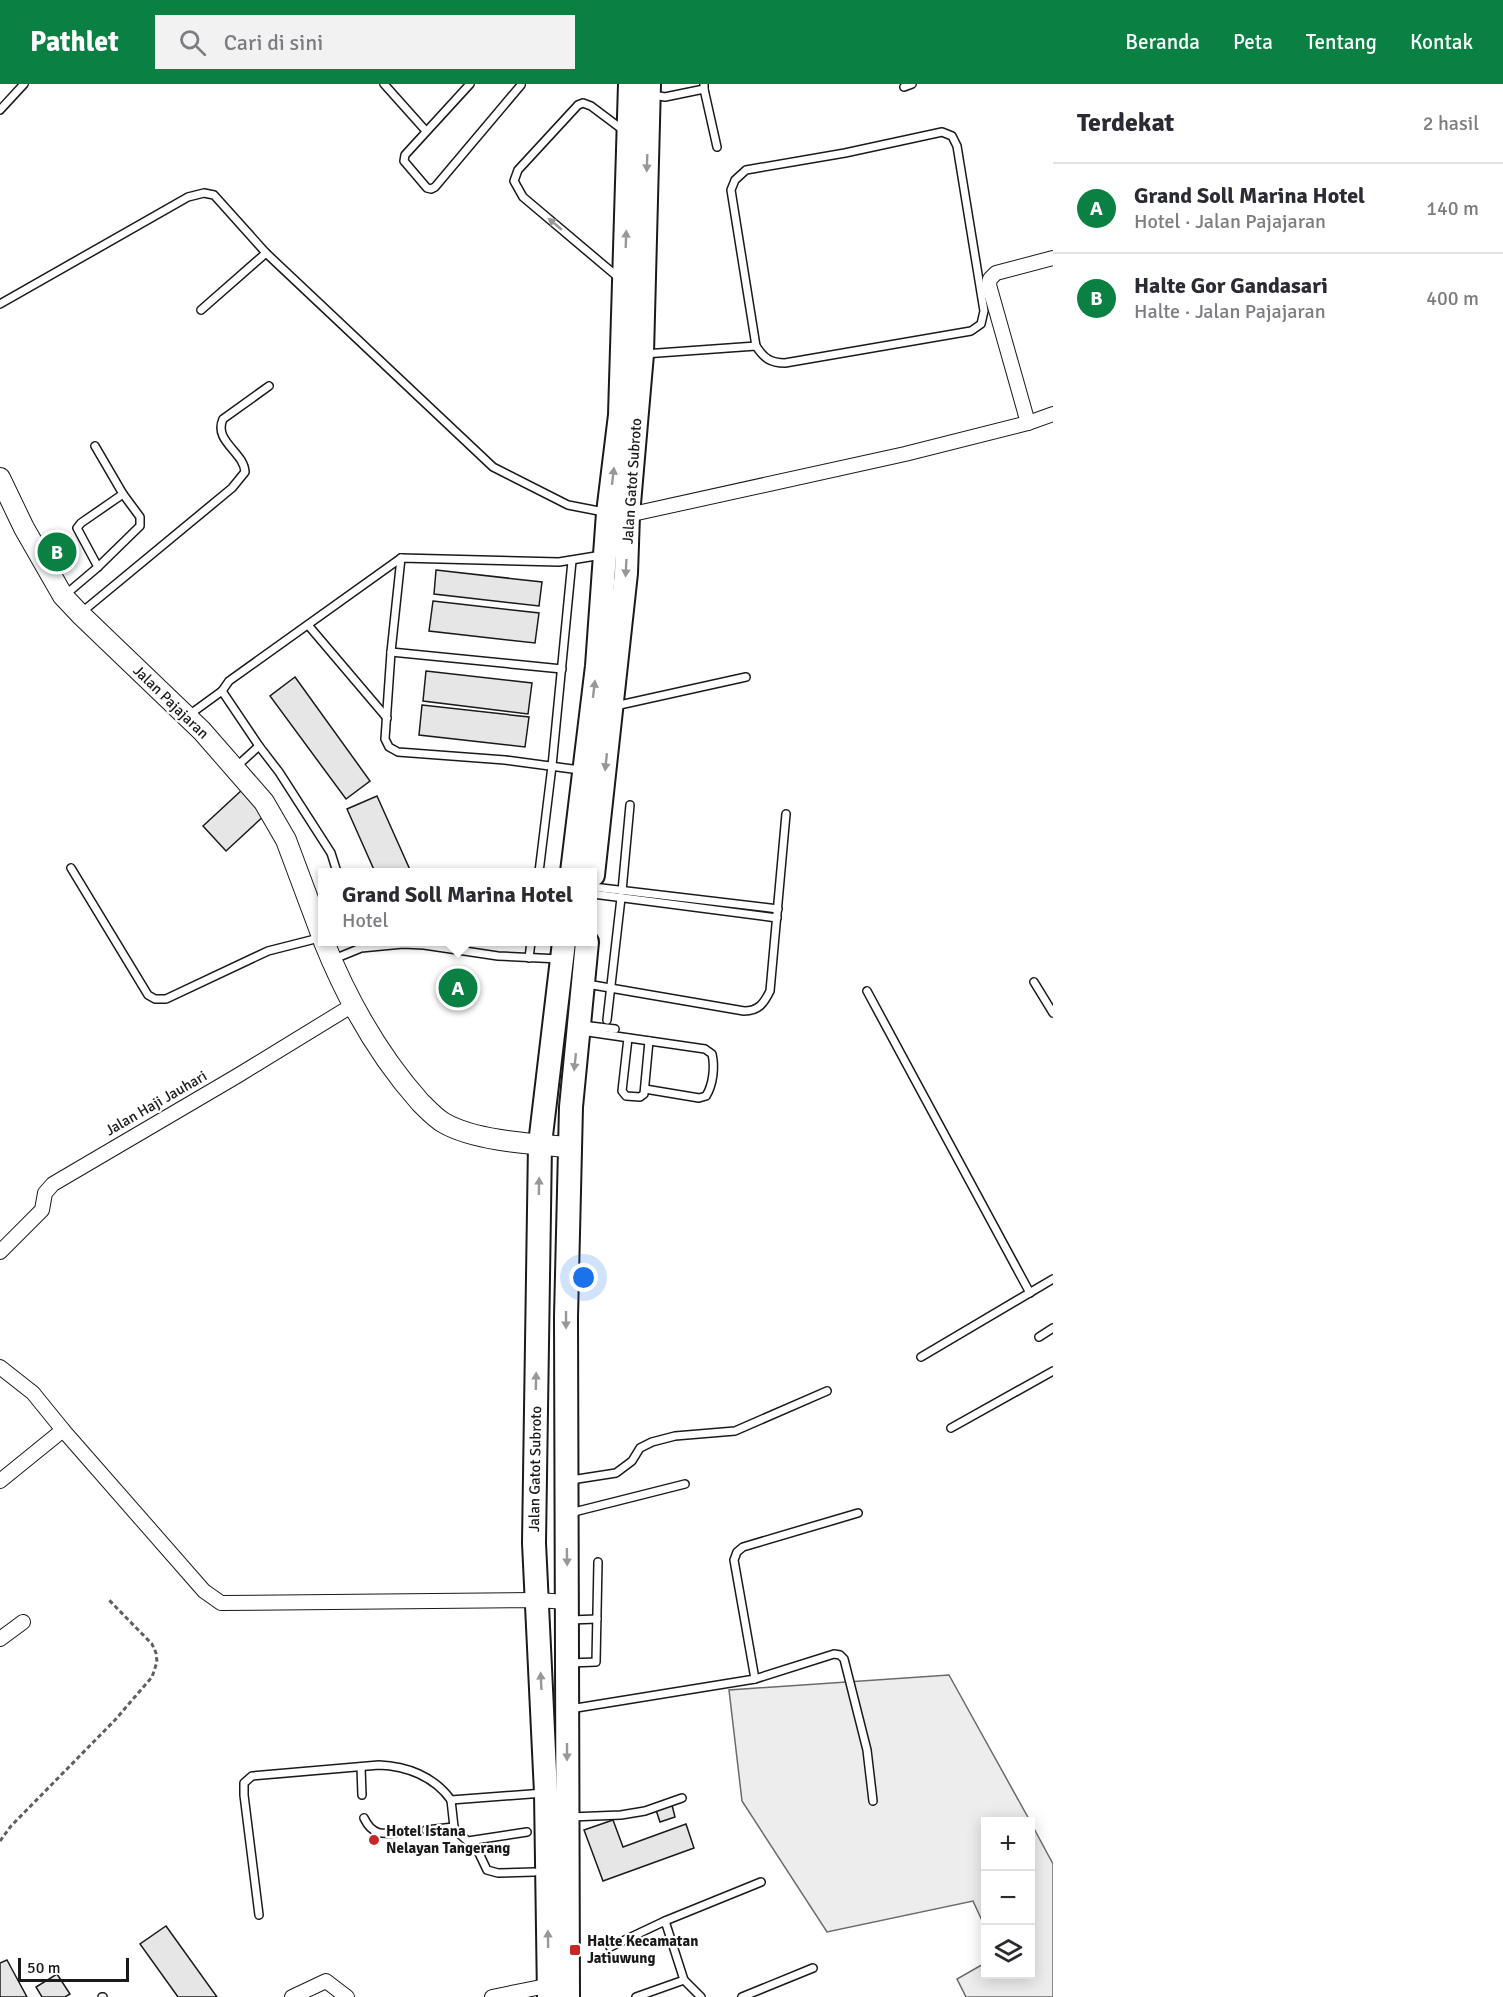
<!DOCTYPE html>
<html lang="id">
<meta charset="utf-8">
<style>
body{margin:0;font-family:Signika,sans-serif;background:#f2f2f3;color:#2b2b33}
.controls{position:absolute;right:18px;bottom:18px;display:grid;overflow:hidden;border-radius:0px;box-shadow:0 3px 15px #0003}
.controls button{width:54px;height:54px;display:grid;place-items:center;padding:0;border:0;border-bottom:2px solid #e1e1e2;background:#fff;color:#2b2b33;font:30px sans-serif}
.scale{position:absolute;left:18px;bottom:15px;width:111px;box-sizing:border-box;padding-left:6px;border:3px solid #1a1a1a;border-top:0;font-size:16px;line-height:21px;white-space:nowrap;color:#1a1a1a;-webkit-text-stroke:4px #fff;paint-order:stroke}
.you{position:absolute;left:584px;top:1194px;width:21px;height:21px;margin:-15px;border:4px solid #fff;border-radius:50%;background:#1a73e8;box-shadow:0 0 0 9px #1a73e833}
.badge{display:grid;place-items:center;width:39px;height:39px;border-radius:50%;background:#0b8043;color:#fff;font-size:20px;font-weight:700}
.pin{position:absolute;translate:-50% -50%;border:3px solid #fff;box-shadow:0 2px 6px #0006}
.popup{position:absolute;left:318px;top:784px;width:279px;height:78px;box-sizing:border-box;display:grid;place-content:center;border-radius:0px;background:#fff;filter:drop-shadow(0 2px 4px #0005);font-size:20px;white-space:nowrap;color:#7c7c81}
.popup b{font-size:22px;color:#2b2b33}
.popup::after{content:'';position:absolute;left:50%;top:100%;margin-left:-12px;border:12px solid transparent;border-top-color:#fff}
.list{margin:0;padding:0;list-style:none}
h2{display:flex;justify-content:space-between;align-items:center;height:78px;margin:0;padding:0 24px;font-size:26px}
h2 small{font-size:20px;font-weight:400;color:#7c7c81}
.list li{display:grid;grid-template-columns:39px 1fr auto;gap:18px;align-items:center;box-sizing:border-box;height:90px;padding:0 24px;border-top:2px solid #e1e1e2}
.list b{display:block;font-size:22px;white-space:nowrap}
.list p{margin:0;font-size:20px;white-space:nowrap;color:#7c7c81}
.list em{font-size:20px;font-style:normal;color:#7c7c81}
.icon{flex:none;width:33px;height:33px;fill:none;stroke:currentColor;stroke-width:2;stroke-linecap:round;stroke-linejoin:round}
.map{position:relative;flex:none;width:1053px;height:1913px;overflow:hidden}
header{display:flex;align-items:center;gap:36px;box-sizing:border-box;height:84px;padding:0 30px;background:#0b8043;color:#fff}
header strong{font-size:28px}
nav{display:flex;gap:33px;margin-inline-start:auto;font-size:21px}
.search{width:420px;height:54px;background:#f2f2f3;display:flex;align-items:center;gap:15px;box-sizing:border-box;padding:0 21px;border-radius:0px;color:#7c7c81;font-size:22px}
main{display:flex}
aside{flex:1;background:#fff}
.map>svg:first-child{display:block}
.built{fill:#ededed;stroke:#6a6a6a;stroke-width:1.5}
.building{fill:#e6e6e6;stroke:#1a1a1a;stroke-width:1.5}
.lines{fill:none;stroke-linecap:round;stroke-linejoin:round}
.service-casing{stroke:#1a1a1a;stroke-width:10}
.minor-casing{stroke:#1a1a1a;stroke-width:16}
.secondary-casing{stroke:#1a1a1a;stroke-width:22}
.trunk-casing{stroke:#1a1a1a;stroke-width:26}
.path{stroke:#5f5f5f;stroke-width:3;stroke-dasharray:4.5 3;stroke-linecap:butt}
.service{stroke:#fff;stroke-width:7}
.minor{stroke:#fff;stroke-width:14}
.secondary{stroke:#fff;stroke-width:20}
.trunk{stroke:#fff;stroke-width:22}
.oneway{fill:#989898}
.poi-dot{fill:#c62828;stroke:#fff;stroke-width:2}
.labels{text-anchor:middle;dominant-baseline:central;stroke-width:4.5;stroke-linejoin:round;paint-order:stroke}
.street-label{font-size:15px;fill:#1a1a1a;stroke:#fff}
.poi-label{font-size:15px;font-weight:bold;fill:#1a1a1a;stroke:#fff;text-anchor:start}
</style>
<header>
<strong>Pathlet</strong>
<div class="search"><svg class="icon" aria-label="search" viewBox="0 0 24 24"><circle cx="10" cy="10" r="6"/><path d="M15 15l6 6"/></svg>Cari di sini</div>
<nav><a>Beranda</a><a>Peta</a><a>Tentang</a><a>Kontak</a></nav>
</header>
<main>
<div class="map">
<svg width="1053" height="1913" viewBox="0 0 1053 1913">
<rect width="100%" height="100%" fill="#fff"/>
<g class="built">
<polygon points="949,1591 1030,1737 986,1738 985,1843 973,1817 827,1848 742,1717 729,1606"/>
<polygon points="1031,1739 1053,1780 1053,1913 966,1913 957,1895 985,1879 986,1890 1030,1890"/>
</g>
<g class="building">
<polygon points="436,486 542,498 539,522 434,510"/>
<polygon points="433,517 539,529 535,559 429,547"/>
<polygon points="426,587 532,599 528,630 423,617"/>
<polygon points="295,593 370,697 346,715 270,612"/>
<polygon points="422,621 529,633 525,663 419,651"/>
<polygon points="243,705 266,730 226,767 203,742"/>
<polygon points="377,712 411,788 375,788 347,725"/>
<polygon points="672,1721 675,1733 660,1738 656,1726"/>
<polygon points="613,1736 623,1763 686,1740 694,1764 603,1797 584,1746"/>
<polygon points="166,1842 217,1913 178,1913 140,1860"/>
<polygon points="7,1876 27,1913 0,1913 0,1879"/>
<polygon points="57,1890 70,1910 65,1913 42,1913 36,1903"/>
</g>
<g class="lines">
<defs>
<g id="service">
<polyline points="384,0 426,47"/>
<polyline points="470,0 405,71 404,77 427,104 431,105 435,103 521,1"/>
<polyline points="904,3 912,0"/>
<polyline points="704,5 717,63"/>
<polyline points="653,11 665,13 704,5 704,0"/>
<polyline points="0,26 24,0"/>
<path d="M 942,48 L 952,52 L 957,62 L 984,227 L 981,240 L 971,247 L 785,279 C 770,279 764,274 756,262 L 731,106 L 735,96 L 746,86 L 845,69 Z"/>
<polyline points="619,194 523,113 514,97 518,86 578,21 583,19 591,22 623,46"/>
<polyline points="0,220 188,113 204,109 214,111 266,169 493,383 568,421 604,428"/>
<polyline points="201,226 266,169"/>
<polyline points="644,270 756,262"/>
<polyline points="401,474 391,568 385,655 389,663 398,668 505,676 580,686"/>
<polyline points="98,483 77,444 81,439 123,410"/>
<polyline points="65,511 98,483 140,442 140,433 123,410 95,362"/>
<path d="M 82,528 L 232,404 L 245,388 C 244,368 213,357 223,335 L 269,302"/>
<polyline points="308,541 387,634"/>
<polyline points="391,568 562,585"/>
<polyline points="222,607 259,662 279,688 331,769 337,788"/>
<polyline points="615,622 746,593"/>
<polyline points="189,631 222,607 229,597 401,474 559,478 602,471"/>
<polyline points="236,683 259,662"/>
<polyline points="71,784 148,911 155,915 166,915 268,867 319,854"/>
<polyline points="539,788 552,682 572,477"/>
<polyline points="593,803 778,825"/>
<polyline points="622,807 630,721"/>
<polyline points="593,810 777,834"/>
<polyline points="529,874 531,858"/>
<polyline points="334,875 361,864 403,860 424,861 498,872 560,875"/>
<polyline points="1034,898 1053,929"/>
<path d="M 587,900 L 744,927 C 759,927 764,919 770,907 L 786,730"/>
<polyline points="867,907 1030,1209"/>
<polyline points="607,936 621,814"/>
<polyline points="582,941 615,945"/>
<path d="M 581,947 L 705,965 L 712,970 C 715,983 713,1001 706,1012 L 699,1014 L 645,1005"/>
<polyline points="628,954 622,1007 626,1012 640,1013 644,1010 649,957"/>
<polyline points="1039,1253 1053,1244"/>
<polyline points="921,1273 1053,1195"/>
<polyline points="951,1344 1053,1287"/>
<polyline points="571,1396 616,1389 632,1377 640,1364 652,1358 675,1352 735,1347 827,1307"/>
<polyline points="570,1429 685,1400"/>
<polyline points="570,1536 597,1535"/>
<polyline points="570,1579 596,1578 598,1478"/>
<polyline points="755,1595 834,1570 840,1571 844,1575 867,1666 873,1717"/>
<polyline points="570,1625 755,1595 734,1476 737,1468 743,1463 858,1429"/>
<polyline points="361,1683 362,1711"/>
<polyline points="451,1716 454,1743 457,1748 477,1765 487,1786 498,1789 534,1788"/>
<polyline points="570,1733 621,1731 645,1727 682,1714"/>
<path d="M 364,1734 C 373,1753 384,1750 403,1748"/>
<polyline points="426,1746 454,1743"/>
<polyline points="468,1757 527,1748"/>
<path d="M 259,1831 L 244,1711 L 244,1699 L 252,1692 L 379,1681 C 406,1682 434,1692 451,1716 L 544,1709"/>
<polyline points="665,1837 684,1896 701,1913"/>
<polyline points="610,1863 665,1837 761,1798"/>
<polyline points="102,1913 103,1913"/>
<polyline points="636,1913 684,1896"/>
<polyline points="742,1913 813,1884"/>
</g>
<g id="minor">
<polyline points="1028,339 989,201 990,195 996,189 1053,174"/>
<polyline points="628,431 905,370 1028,339 1053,330"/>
<polyline points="0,1168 42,1126 45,1109 53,1100 237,992 353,921"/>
<polyline points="0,1283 33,1309 63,1346 204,1507 221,1519 536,1516 568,1518"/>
<polyline points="0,1397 63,1346"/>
<polyline points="0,1555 23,1538"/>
<polyline points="292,1913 326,1897 347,1913"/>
<polyline points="492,1913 556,1900"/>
</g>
<g id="secondary">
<polyline points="0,394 24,444 63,512 80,530 202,647 264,718 286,756 323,855"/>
<path d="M 324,858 C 347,915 379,972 420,1018 C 427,1025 435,1034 444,1039 C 475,1057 533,1060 569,1063"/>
</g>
<g id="trunk">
<polyline points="572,788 597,582 608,429 620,331 630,0"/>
<polyline points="593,791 626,489 628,431 642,270 649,0"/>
<polyline points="549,1913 546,1709 534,1459 540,1060 564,858"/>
<polyline points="568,1913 566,1233 571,1023 587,858"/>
</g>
</defs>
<use href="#service" class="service-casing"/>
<use href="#minor" class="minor-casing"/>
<use href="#secondary" class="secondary-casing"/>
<use href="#trunk" class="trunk-casing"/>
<polyline class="path" points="0,1757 11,1742 115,1636 152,1593 157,1578 156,1569 152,1560 108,1515"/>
<use href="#service" class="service"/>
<use href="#minor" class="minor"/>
<use href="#secondary" class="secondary"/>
<use href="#trunk" class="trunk"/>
</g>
<defs><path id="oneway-solid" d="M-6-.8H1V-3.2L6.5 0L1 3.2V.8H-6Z" transform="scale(1.5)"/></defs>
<g class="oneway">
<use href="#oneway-solid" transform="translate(647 79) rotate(92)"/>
<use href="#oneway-solid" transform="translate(555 140) rotate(-140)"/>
<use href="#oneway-solid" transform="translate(626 155) rotate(-88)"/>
<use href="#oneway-solid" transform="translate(613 392) rotate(-83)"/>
<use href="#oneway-solid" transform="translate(626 484) rotate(93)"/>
<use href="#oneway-solid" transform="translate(594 605) rotate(-83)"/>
<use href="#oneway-solid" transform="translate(606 678) rotate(96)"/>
<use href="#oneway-solid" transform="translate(575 978) rotate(96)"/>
<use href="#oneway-solid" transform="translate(539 1102) rotate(-89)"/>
<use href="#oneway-solid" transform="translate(566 1236) rotate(90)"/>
<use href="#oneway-solid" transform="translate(536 1297) rotate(-89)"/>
<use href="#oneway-solid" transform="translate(567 1473) rotate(89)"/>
<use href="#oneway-solid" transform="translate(541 1597) rotate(-93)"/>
<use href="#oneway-solid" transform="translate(567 1668) rotate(90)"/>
<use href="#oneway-solid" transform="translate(548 1855) rotate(-91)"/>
</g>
<g class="poi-dot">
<circle cx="374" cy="1756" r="6"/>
<rect x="569" y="1860" width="12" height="12" rx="3"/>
</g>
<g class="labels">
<g class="street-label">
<text transform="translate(632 397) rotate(-86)">Jalan Gatot Subroto</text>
<text transform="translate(171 618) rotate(44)">Jalan Pajajaran</text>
<text transform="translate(156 1019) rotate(-30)">Jalan Haji Jauhari</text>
<text transform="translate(535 1385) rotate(-89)">Jalan Gatot Subroto</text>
</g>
<g class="poi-label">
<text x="386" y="1747">Hotel Istana<tspan x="386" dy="17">Nelayan Tangerang</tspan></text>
<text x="587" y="1857">Halte Kecamatan<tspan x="587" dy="17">Jatiuwung</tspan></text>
</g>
</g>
</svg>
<div class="controls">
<button>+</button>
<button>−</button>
<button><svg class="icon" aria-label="layers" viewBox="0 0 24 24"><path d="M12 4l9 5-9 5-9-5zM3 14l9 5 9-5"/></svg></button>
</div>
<div class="scale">50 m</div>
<div class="you"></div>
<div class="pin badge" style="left:458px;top:904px">A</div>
<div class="popup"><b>Grand Soll Marina Hotel</b>Hotel</div>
<div class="pin badge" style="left:57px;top:468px">B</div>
</div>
<aside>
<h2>Terdekat<small>2 hasil</small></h2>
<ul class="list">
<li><span class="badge">A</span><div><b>Grand Soll Marina Hotel</b><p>Hotel · Jalan Pajajaran</p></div><em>140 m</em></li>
<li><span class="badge">B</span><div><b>Halte Gor Gandasari</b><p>Halte · Jalan Pajajaran</p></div><em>400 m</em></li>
</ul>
</aside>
</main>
